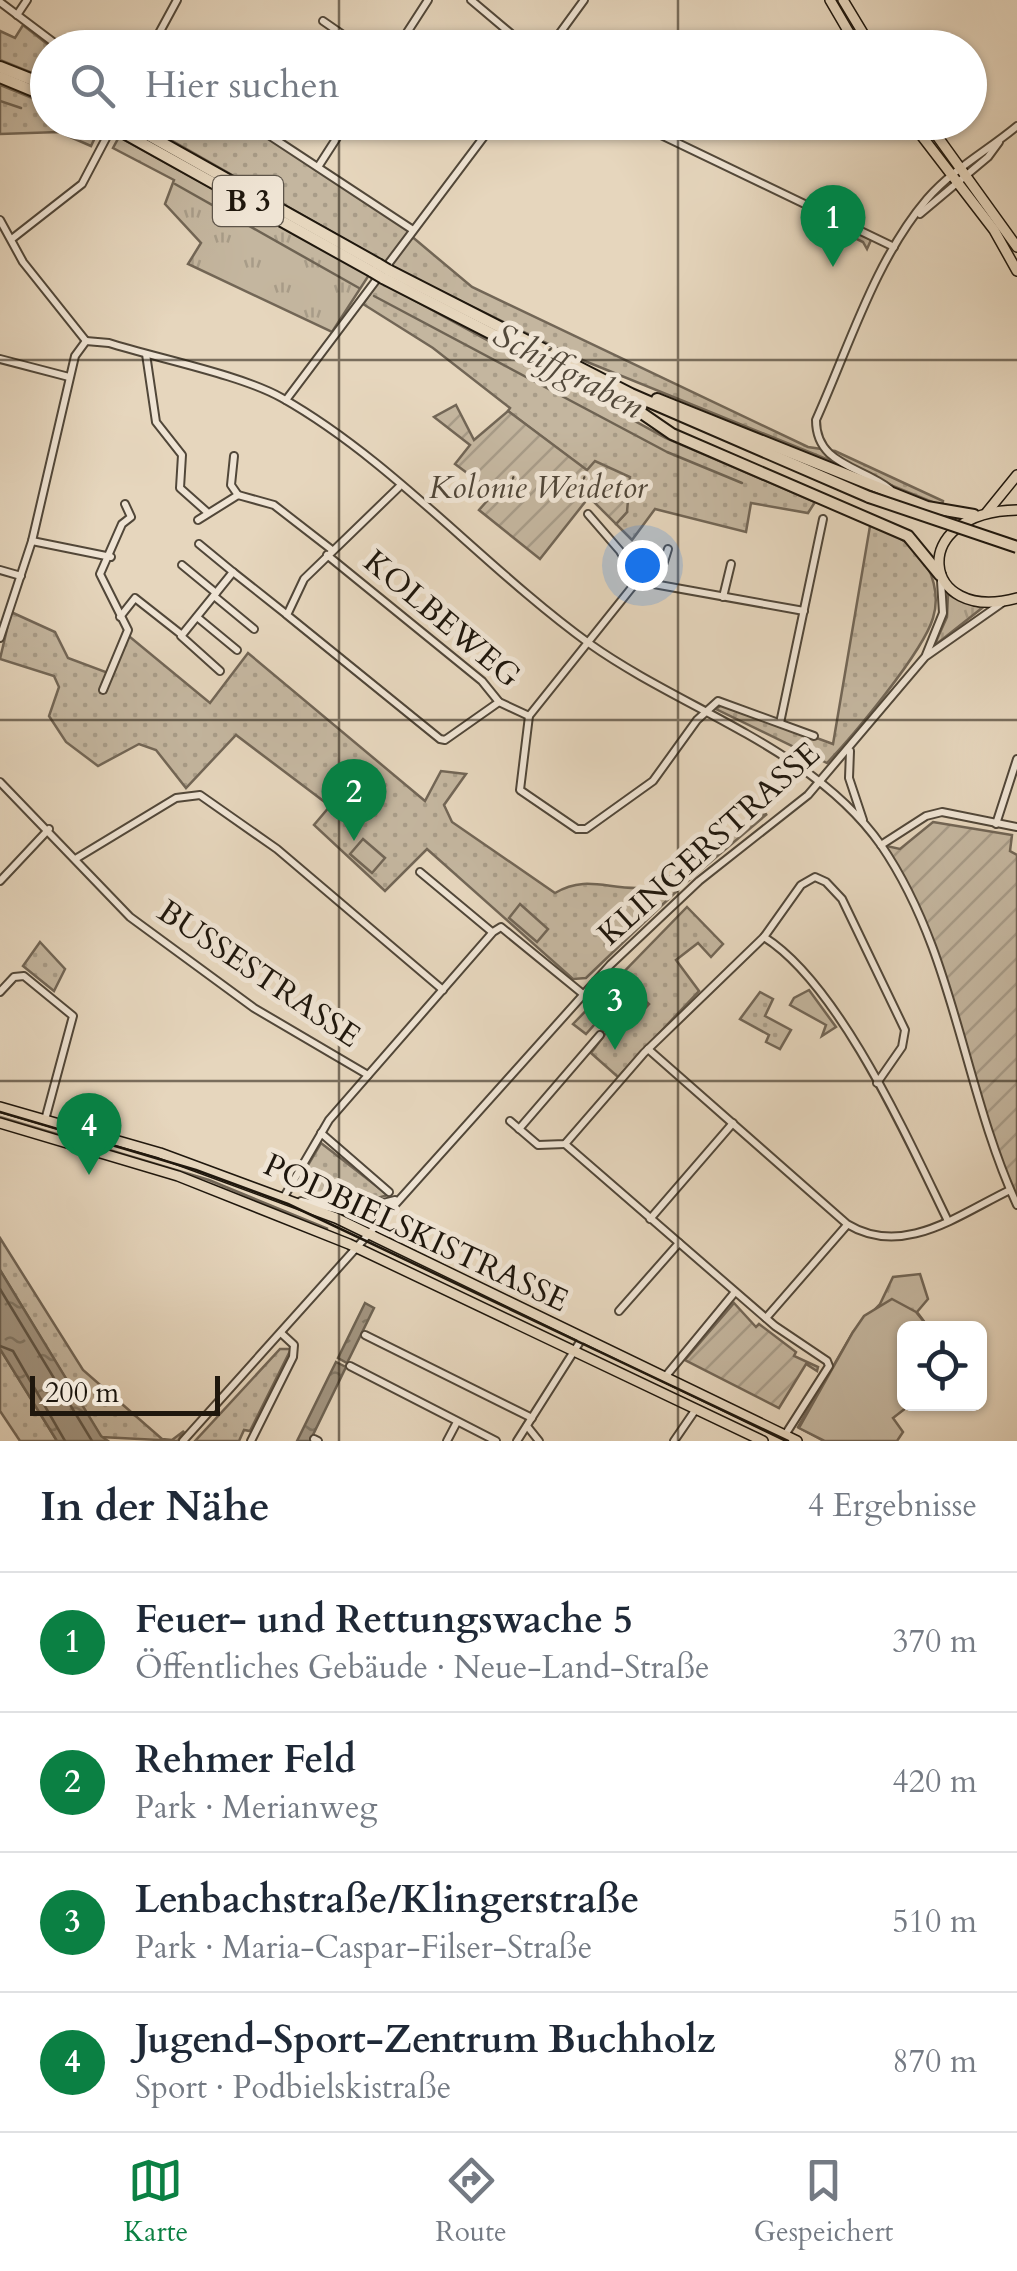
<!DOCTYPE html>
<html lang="de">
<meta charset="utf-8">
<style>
body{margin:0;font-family:Cardo,serif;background:#f2f2f3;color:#1f2937}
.controls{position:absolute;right:30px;bottom:30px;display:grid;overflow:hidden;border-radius:15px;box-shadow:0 2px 8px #0004}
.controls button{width:90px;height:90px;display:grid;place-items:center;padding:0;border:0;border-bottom:2px solid #e0e1e3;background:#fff;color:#1f2937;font:50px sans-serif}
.scale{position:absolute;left:30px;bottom:25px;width:190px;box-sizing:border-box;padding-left:10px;border:5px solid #1f170d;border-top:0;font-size:28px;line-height:35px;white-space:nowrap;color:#1f170d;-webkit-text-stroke:8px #efe4d4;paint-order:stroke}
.you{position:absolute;left:642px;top:565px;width:35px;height:35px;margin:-25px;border:8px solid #fff;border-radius:50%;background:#1a73e8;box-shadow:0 0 0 15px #1a73e833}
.badge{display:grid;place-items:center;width:65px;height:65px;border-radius:50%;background:#0b8043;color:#fff;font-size:32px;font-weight:700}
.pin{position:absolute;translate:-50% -82px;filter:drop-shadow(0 2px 5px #0008)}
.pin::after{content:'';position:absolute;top:52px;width:35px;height:30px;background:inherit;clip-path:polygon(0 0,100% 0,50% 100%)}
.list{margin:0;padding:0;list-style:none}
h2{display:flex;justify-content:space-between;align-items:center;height:130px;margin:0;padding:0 40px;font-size:42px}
h2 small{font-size:32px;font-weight:400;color:#747a83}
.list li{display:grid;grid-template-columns:65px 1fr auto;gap:30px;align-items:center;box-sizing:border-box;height:140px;padding:0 40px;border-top:2px solid #e0e1e3}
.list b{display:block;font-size:38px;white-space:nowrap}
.list p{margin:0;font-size:32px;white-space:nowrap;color:#747a83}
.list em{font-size:32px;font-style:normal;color:#747a83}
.icon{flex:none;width:55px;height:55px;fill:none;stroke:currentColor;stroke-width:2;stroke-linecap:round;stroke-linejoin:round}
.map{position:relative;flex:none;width:1017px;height:1441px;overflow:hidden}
.search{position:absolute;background:#fff;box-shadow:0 2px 8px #0004;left:30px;right:30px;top:30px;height:110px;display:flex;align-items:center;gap:25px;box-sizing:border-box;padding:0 35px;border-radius:55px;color:#747a83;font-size:38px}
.sheet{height:690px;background:#fff}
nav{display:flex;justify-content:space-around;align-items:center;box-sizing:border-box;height:140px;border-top:2px solid #e0e1e3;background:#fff;font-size:28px;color:#747a83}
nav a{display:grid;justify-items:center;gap:5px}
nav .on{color:#0b8043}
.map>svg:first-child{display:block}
.grass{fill:url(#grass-tufts);stroke:#726656;stroke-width:2.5}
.park{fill:url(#park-dots);stroke:#726656;stroke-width:2.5}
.garden{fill:url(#garden-furrows);stroke:#726656;stroke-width:2.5}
.pitch{fill:#c4b69f;stroke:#726656;stroke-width:2.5}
.water{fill:url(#water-ripples);stroke:#6e6353;stroke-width:2.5}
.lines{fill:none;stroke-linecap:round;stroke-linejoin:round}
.shore{stroke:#605647;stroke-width:2.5}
.stream{stroke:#6e6353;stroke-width:2.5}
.minor-casing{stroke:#514739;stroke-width:10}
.major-casing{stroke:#1f170d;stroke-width:12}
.highway-casing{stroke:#1f170d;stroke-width:14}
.minor{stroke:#efe4d4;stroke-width:6}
.major{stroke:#e6d6bd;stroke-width:9}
.highway{stroke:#e6d6bd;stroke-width:10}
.tram{stroke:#1f170d;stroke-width:2.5}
.highway-bridge-casing{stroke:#1f170d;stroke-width:14;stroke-linecap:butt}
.highway-bridge{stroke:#e6d6bd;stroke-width:10}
.grid{fill:none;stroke:#1f170d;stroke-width:2.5;stroke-opacity:0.55}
.labels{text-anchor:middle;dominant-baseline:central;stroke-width:10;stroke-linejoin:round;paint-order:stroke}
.shield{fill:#efe4d4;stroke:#5d5449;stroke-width:2.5}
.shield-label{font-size:30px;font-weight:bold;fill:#1f170d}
.park-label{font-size:32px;font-style:italic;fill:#514739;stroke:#efe4d4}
.street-label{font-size:32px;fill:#1f170d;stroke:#efe4d4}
.water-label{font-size:35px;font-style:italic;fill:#53493b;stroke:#efe4d4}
</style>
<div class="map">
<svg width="1017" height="1441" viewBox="0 0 1017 1441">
<defs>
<pattern id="grass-tufts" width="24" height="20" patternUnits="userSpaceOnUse" patternTransform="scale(2.5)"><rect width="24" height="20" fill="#c4b69f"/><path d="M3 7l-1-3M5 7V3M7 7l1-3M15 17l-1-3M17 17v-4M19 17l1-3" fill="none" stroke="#a89c88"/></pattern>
<pattern id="park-dots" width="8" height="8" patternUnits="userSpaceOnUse" patternTransform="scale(2.5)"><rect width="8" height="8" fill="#c4b69f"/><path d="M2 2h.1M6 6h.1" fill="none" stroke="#a89c88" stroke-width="1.8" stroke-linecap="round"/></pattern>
<pattern id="garden-furrows" width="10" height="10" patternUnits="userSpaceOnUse" patternTransform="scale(2.5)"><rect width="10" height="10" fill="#c4b69f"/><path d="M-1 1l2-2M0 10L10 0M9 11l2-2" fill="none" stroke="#a89c88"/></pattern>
<pattern id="water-ripples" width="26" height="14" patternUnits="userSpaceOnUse" patternTransform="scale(2.5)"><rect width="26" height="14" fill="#a29581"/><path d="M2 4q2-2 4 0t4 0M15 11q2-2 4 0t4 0" fill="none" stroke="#837968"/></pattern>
</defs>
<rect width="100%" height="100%" fill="#e6d6bd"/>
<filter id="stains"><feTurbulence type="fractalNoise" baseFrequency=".002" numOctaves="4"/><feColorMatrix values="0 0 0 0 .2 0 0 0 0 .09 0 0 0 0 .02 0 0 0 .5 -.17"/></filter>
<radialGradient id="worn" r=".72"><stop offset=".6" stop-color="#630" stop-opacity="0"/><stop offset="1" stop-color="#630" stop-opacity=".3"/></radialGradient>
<g class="grass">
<polygon points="119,137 369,275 332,332 188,264 201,243 165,204 174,180 113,148"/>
<polygon points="812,211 871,240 867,249 863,242 809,216"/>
<polygon points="948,594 982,608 934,646 947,617"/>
<polygon points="809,990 836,1027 822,1036 826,1025 790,1005 794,998"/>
<polygon points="0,1117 209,1180 328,1229 0,1120"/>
<polygon points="920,1274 928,1299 917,1312 929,1328 907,1322 822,1440 798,1427 853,1332 880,1304 893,1277"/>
</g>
<g class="park">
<polygon points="23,25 51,47 48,48 47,79 0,60 0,31 15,38"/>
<polygon points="0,85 47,104 48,122 89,123 100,127 91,146 59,132 0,134"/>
<polygon points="141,123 249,123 413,230 410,235 472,287 808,447 835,451 943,501 942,506 575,357 402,272"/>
<polygon points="379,281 666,438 815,502 808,513 751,503 746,532 655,509 632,540 616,524 627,512 587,471 508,411 510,408 433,348 363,304"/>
<path d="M 870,526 C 886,527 906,541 917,552 C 933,569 940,596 933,618 C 923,652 853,736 827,763 L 716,709 L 723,704 L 833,744 Z"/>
<path d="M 11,612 L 55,632 L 68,658 L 108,673 L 124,632 L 210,703 L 248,653 L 425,801 L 441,771 L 466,774 L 444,805 L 452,822 L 555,893 C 585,875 607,889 639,888 C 665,888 731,835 752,817 L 767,814 L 683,885 L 586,978 L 573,979 L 427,849 L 385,891 L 314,825 L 330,806 L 236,735 L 186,788 L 156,750 L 139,744 L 98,766 L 66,742 L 49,716 L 59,687 L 54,676 L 0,659 Z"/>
<polygon points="687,907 723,944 711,957 698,943 676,960 699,991 618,1077 591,1053 611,1026 604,1031 595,1024 586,1034 573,1024"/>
<polygon points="40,942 65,969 54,991 23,966"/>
<polygon points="760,992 773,999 765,1016 791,1030 780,1049 766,1042 769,1035 740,1019"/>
<polygon points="321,1143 388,1195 350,1206 295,1187"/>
<polygon points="0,1238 83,1370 162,1439 172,1440 184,1431 178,1441 101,1437 0,1270"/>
<polygon points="0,1349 57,1441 20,1441 0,1411"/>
<polygon points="280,1349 291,1349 250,1431 244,1430 239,1441 195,1441"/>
</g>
<g class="garden">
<polygon points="456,405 474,440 508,411 587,470 595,461 630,477 627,512 616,524 589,497 540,559 479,510 494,493 455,464 470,445 434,417"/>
<polygon points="933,822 1012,835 1010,851 1017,855 1017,1205 989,1140 927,931 882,845 900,849"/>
<polygon points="734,1303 756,1327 759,1324 796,1352 794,1356 818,1367 817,1371 806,1364 779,1408 685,1360"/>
</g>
<g class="pitch">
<polygon points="363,839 385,858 372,873 350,854"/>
<polygon points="520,904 548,929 537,942 509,918"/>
<polygon points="634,991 649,1004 629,1026 615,1013"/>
<polygon points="892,1299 916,1312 929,1328 904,1328 904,1404 911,1404 893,1418 903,1432 897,1441 825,1441 799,1428 853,1332 864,1316"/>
</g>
<g class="water">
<polygon points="0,1270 101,1436 108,1441 57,1441 0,1349"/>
<polygon points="365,1303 374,1308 347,1363 338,1358"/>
<polygon points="336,1362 346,1367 310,1441 297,1441"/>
</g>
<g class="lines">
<g class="shore">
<polyline points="0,1289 92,1441"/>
<polyline points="0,1346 13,1351 65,1441"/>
</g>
<g class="stream">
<polyline points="0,101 21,108"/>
<polyline points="175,184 359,288"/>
<polyline points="374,296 667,452 742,483"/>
</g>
<defs>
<g id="minor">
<polyline points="471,0 528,48"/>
<polyline points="0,2 61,48"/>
<polyline points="17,15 27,0"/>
<polyline points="323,21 362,48"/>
<polyline points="151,48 177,0"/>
<polyline points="245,48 250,39"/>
<polyline points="397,48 428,0"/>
<polyline points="549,48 584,0"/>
<polyline points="249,122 413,230"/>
<polyline points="322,122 340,134"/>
<polyline points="634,122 894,247"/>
<polyline points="318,167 347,122"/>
<polyline points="920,214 988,157 999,142"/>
<polyline points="0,220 23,262 86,341"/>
<polyline points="13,238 82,184 113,125"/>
<path d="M 86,341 L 109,343 C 156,358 242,375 282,398 C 392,460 486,569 590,644 C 683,710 813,748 881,845 C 955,953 963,1088 1017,1205"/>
<polyline points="146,354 156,422 182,455 180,488 207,512"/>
<polyline points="0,359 69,377"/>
<polyline points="286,400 495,122"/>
<polyline points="234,456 231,485 238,495"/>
<polyline points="399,487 304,579 287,615 440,739 445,740 499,702"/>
<path d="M 890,489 C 861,466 816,465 816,420 C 849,347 875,260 927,199 C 953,169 987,151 1017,126"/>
<polyline points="588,514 620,551 637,581"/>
<polyline points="198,520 238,495 274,505 332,550"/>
<polyline points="32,541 111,557"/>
<polyline points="199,544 233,572"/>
<polyline points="327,555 482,681 499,702 529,716"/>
<polyline points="182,565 216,593"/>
<polyline points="0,570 21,576"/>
<polyline points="657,584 668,549"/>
<polyline points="214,596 254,629"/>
<polyline points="723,597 731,564"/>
<polyline points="804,611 637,581 529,716 520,790 577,829 586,829 653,781 697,720 718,701 814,736"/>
<polyline points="120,617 135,598 182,635 233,572 286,614"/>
<polyline points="197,617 237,650"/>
<polyline points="181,636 220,671"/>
<polyline points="0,638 32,541 75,356 86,341"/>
<polyline points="926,655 943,613 941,581"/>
<polyline points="103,690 128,630 100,574 122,524 131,517 125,504"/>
<polyline points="780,723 823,519"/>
<polyline points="850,751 849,778 863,820"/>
<polyline points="0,782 130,917 254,1008 368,1075"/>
<polyline points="996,824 1017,759"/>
<polyline points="881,845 926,816 942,812 1017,827"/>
<polyline points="77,858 176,798 200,795 277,849 443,990"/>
<polyline points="420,872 492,932"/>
<polyline points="0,881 49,829"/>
<path d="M 764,937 C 839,984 908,1139 947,1219"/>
<polyline points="0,992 14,977 24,976 73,1016 45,1120"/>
<path d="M 648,1049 L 847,1224 C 903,1258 958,1215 1010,1190"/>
<polyline points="510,1121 538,1145 565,1144 644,1053 764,937 801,885 815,877 826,882 842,899 905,1030 902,1047 877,1083"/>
<polyline points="519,1129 600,1035"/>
<polyline points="321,1133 389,1192"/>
<polyline points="565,1144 775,1326 827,1361 829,1366 785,1435"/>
<polyline points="284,1197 329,1120 493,932 501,927 583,994"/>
<polyline points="301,1201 348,1212 395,1200"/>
<polyline points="650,1219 733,1123"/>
<polyline points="619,1311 679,1243"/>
<polyline points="766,1318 847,1225"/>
<polyline points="365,1335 532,1418"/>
<polyline points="350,1366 496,1441"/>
<polyline points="665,1377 735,1292"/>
<polyline points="527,1426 539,1441"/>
<polyline points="314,1439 318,1441"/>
<polyline points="183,1441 610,965 699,881 808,795 925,657 1002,603"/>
<polyline points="251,1441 293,1357 294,1345 281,1333"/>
<polyline points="447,1441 457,1422"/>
<polyline points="517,1441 583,1337"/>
<polyline points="674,1441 696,1409"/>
</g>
<g id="major">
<polyline points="830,0 858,48"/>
<polyline points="843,0 872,48"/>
<polyline points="911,122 994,230 1017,271"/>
<polyline points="927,122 1017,247"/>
<path d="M 1017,510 C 906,512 920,625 1017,598"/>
<polyline points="987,512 1017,475"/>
<polyline points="0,1107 160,1153 336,1218 797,1441"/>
<polyline points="0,1123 178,1176 349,1244 763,1441"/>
</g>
<g id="highway">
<polyline points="0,67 48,86"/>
<polyline points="0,77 48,97"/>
<polyline points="125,122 378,264"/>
<polyline points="122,132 373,272"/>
<polyline points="388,270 631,394 869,497"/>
<polyline points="383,278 627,403 672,434 908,536 940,575"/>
<polyline points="657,399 927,507 974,515"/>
</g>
</defs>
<use href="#minor" class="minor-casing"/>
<use href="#major" class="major-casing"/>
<use href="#highway" class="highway-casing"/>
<use href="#minor" class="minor"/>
<use href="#major" class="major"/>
<use href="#highway" class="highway"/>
<polyline class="tram" points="0,1112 196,1170 288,1204 788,1441"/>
<defs>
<g id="highway-bridge">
<polyline points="104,122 122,132"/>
<polyline points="378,264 388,270"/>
<polyline points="373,272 383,278"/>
<polyline points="869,497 1017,547"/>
</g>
</defs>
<use href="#highway-bridge" class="highway-bridge-casing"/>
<use href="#highway-bridge" class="highway-bridge"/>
</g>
<path class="grid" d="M 339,0 L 339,48M 678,0 L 678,48M 339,122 L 339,1441M 678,122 L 678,1441M 0,360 L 1017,360M 0,720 L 1017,720M 0,1081 L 1017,1081"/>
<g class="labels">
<rect class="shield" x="213" y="176" width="70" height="50" rx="8"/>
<g class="shield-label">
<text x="248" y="201">B 3</text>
</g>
<g class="park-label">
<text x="538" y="488">Kolonie Weidetor</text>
</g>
<g class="street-label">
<text transform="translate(442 619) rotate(40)">KOLBEWEG</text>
<text transform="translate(709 844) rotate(-42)">KLINGERSTRASSE</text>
<text transform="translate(259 974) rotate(34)">BUSSESTRASSE</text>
<text transform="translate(416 1233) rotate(25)">PODBIELSKISTRASSE</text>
</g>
<g class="water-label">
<text transform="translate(568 371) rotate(28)">Schiffgraben</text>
</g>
</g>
<rect width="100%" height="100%" filter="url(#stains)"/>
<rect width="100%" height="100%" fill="url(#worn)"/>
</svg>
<div class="controls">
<button><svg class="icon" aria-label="locate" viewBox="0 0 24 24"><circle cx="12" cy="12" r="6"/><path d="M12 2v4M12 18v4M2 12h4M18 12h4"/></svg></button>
</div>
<div class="scale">200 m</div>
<div class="you"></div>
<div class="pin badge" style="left:833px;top:267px">1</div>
<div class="pin badge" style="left:354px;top:841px">2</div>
<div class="pin badge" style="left:615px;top:1050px">3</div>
<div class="pin badge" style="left:89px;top:1175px">4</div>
<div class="search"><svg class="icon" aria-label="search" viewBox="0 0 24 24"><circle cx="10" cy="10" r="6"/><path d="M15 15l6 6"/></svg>Hier suchen</div>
</div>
<section class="sheet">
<h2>In der Nähe<small>4 Ergebnisse</small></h2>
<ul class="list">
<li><span class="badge">1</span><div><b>Feuer- und Rettungswache 5</b><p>Öffentliches Gebäude · Neue-Land-Straße</p></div><em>370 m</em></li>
<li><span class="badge">2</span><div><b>Rehmer Feld</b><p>Park · Merianweg</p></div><em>420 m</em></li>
<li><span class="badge">3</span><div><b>Lenbachstraße/Klingerstraße</b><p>Park · Maria-Caspar-Filser-Straße</p></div><em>510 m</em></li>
<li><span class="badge">4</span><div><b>Jugend-Sport-Zentrum Buchholz</b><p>Sport · Podbielskistraße</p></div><em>870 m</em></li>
</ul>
</section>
<nav>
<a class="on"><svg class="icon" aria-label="map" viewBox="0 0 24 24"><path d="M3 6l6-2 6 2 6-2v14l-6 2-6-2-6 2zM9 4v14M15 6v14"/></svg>Karte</a>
<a><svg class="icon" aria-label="directions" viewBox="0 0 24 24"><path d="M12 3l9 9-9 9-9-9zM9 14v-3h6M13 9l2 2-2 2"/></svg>Route</a>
<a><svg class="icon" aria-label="saved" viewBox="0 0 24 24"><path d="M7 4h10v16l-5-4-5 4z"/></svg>Gespeichert</a>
</nav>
